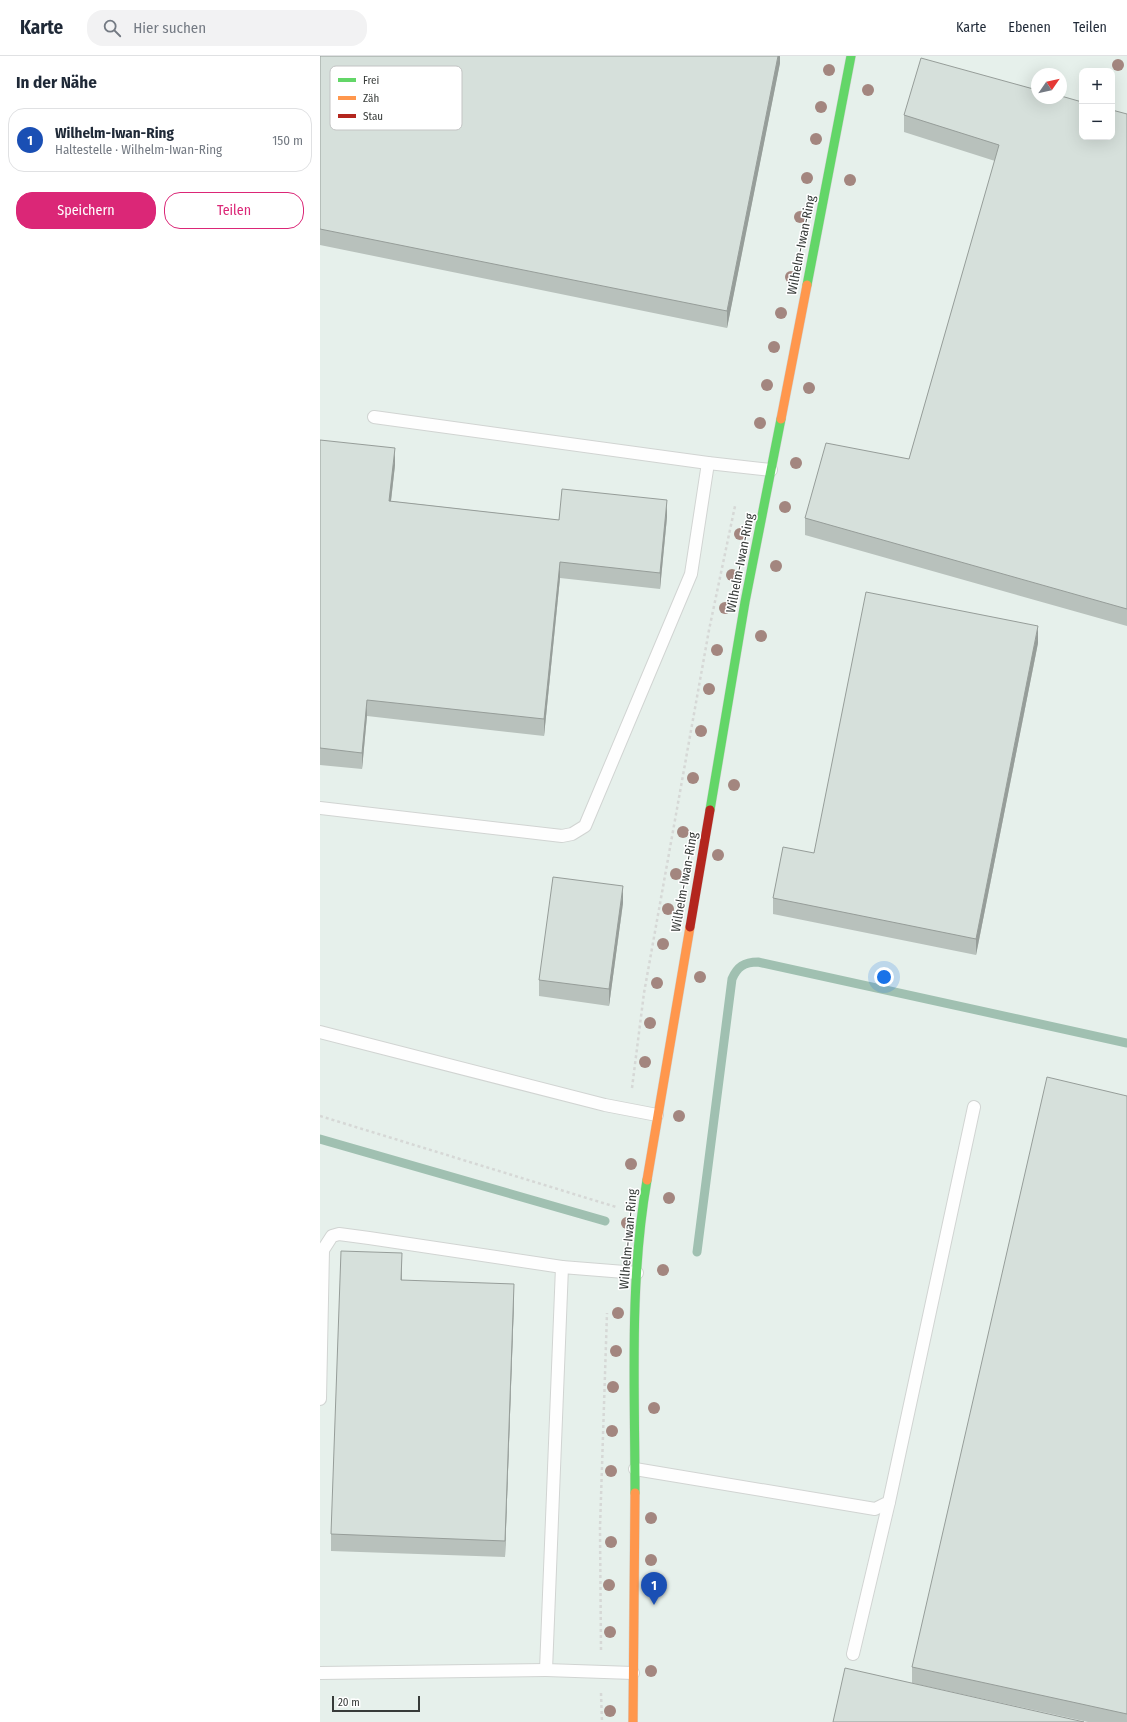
<!DOCTYPE html>
<html lang="de">
<meta charset="utf-8">
<style>
body{margin:0;font-family:"Fira Sans Condensed",sans-serif;background:#f2f2f3;color:#1f2937}
.controls{position:absolute;right:12px;top:12px;display:grid;overflow:hidden;border-radius:8px;box-shadow:0 4px 16px #0002}
.controls button{width:36px;height:36px;display:grid;place-items:center;padding:0;border:0;border-bottom:1px solid #e0e1e3;background:#fff;color:#1f2937;font:20px sans-serif}
.compass{position:absolute;left:711px;top:12px;width:36px;height:36px;border-radius:50%;background:#fff;box-shadow:0 4px 16px #0002;rotate:56deg}
.scale{position:absolute;left:12px;bottom:10px;width:88px;box-sizing:border-box;padding-left:4px;border:2px solid #373b39;border-top:0;font-size:11px;line-height:14px;white-space:nowrap;color:#373b39;-webkit-text-stroke:3px #fff;paint-order:stroke}
.you{position:absolute;left:564px;top:921px;width:14px;height:14px;margin:-10px;border:3px solid #fff;border-radius:50%;background:#1a73e8;box-shadow:0 0 0 6px #1a73e833}
.badge{display:grid;place-items:center;width:26px;height:26px;border-radius:50%;background:#db2777;color:#fff;font-size:13px;font-weight:700}
.pin{position:absolute;translate:-50% -33px;filter:drop-shadow(0 1px 2px #0008)}
.pin::after{content:'';position:absolute;top:21px;width:14px;height:12px;background:inherit;clip-path:polygon(0 0,100% 0,50% 100%)}
.list{margin:0;padding:0;list-style:none}
h2{display:flex;justify-content:space-between;align-items:center;height:52px;margin:0;padding:0 16px;font-size:17px}
h2 small{font-size:13px;font-weight:400;color:#747a83}
.list li{display:grid;grid-template-columns:26px 1fr auto;gap:12px;align-items:center;box-sizing:border-box;height:64px;margin:0 8px 8px;padding:0 8px;border:1px solid #e0e1e3;border-radius:16px}
.list b{display:block;font-size:15px;white-space:nowrap}
.list p{margin:0;font-size:13px;white-space:nowrap;color:#747a83}
.list em{font-size:13px;font-style:normal;color:#747a83}
.actions{display:flex;gap:8px;padding:12px 16px}
.actions a{flex:1;padding:9px 0;border:1px solid #db2777;border-radius:16px;text-align:center;font-size:14px;color:#db2777}
.actions .main{background:#db2777;color:#fff}
.icon{flex:none;width:22px;height:22px;fill:none;stroke:currentColor;stroke-width:2;stroke-linecap:round;stroke-linejoin:round}
.map{position:relative;flex:none;width:807px;height:1666px;overflow:hidden}
header{display:flex;align-items:center;gap:24px;box-sizing:border-box;height:56px;padding:0 20px;background:#fff;border-bottom:1px solid #e0e1e3}
header strong{font-size:19px}
nav{display:flex;gap:22px;margin-inline-start:auto;font-size:14px}
.search{width:280px;height:36px;background:#f2f2f3;display:flex;align-items:center;gap:10px;box-sizing:border-box;padding:0 14px;border-radius:16px;color:#747a83;font-size:15px}
main{display:flex}
aside{flex:1;background:#fff}
.map>svg:first-child{display:block}
.built{fill:#e6f0eb;fill-rule:evenodd}
.lines{fill:none;stroke-linecap:round;stroke-linejoin:round}
.stream{stroke:#a0c0b1;stroke-width:9}
.lane-casing{stroke:#d1d4d2;stroke-width:14}
.fast-casing{stroke:#d1d4d2;stroke-width:10}
.slow-casing{stroke:#d1d4d2;stroke-width:10}
.jam-casing{stroke:#d1d4d2;stroke-width:10}
.path{stroke:#d6d8d6;stroke-width:2.5;stroke-dasharray:3 3;stroke-linecap:butt}
.lane{stroke:#fefefe;stroke-width:12}
.fast{stroke:#63d668;stroke-width:9}
.slow{stroke:#ff974d;stroke-width:9}
.jam{stroke:#b3261e;stroke-width:9}
.tree{fill:#a3867f}
.wall{fill:#b8c1bc}
.shaded-wall{fill:#969d99}
.building{fill:#d6e0db;stroke:#969d99}
.labels{text-anchor:middle;dominant-baseline:central;stroke-width:3;stroke-linejoin:round;paint-order:stroke}
.street-label{font-size:13px;fill:#373b39;stroke:#fff}
.key{fill:#fff;stroke:#c3c4c4;stroke-width:1}
.key-label{font-size:11px;fill:#373b39}
</style>
<header>
<strong>Karte</strong>
<div class="search"><svg class="icon" aria-label="search" viewBox="0 0 24 24"><circle cx="10" cy="10" r="6"/><path d="M15 15l6 6"/></svg>Hier suchen</div>
<nav><a>Karte</a><a>Ebenen</a><a>Teilen</a></nav>
</header>
<main>
<aside>
<h2>In der Nähe<small></small></h2>
<ul class="list">
<li><span class="badge" style="background:#1a4fb4">1</span><div><b>Wilhelm-Iwan-Ring</b><p>Haltestelle · Wilhelm-Iwan-Ring</p></div><em>150 m</em></li>
</ul>
<div class="actions"><a class="main">Speichern</a><a>Teilen</a></div>
</aside>
<div class="map">
<svg width="807" height="1666" viewBox="0 0 807 1666">
<rect width="100%" height="100%" fill="#f7fbf9"/>
<path class="built" d="M 0,0 L 807,0 L 807,1666 L 0,1666 ZM 762,15 L 792,15 L 792,81 L 762,81 ZM 717,18 L 741,18 L 741,42 L 717,42 Z"/>
<g class="lines">
<g class="stream">
<polyline points="0,1083 285,1165"/>
<path d="M 377,1196 L 412,923 C 417,911 424,906 438,906 L 807,987"/>
</g>
<defs>
<g id="lane">
<polyline points="54,361 388,407 451,414"/>
<polyline points="0,752 242,780 252,778 265,770 371,518 388,407"/>
<polyline points="0,976 285,1049 337,1059"/>
<polyline points="0,1343 3,1194 12,1180 19,1178 49,1182 242,1211"/>
<polyline points="315,1413 555,1453 569,1446 654,1051"/>
<polyline points="533,1598 569,1446"/>
<polyline points="0,1617 226,1614"/>
<polyline points="313,1617 226,1614 242,1211 317,1217"/>
</g>
<g id="fast">
<polyline points="487,229 531,0"/>
<polyline points="390,754 425,546 461,363"/>
<path d="M 315,1437 C 315,1333 309,1226 327,1124"/>
</g>
<g id="slow">
<polyline points="461,363 487,229"/>
<polyline points="327,1124 370,871"/>
<polyline points="313,1666 315,1437"/>
</g>
<polyline id="jam" points="370,871 390,754"/>
</defs>
<use href="#lane" class="lane-casing"/>
<use href="#fast" class="fast-casing"/>
<use href="#slow" class="slow-casing"/>
<use href="#jam" class="jam-casing"/>
<g class="path">
<polyline points="312,1032 324,937 389,574 415,450"/>
<polyline points="0,1060 296,1151"/>
<polyline points="281,1594 280,1472 287,1257"/>
<polyline points="281,1637 282,1666"/>
</g>
<use href="#lane" class="lane"/>
<use href="#fast" class="fast"/>
<use href="#slow" class="slow"/>
<use href="#jam" class="jam"/>
</g>
<g class="tree">
<circle cx="798" cy="9" r="6"/>
<circle cx="509" cy="14" r="6"/>
<circle cx="548" cy="34" r="6"/>
<circle cx="501" cy="51" r="6"/>
<circle cx="496" cy="83" r="6"/>
<circle cx="487" cy="122" r="6"/>
<circle cx="530" cy="124" r="6"/>
<circle cx="480" cy="161" r="6"/>
<circle cx="471" cy="221" r="6"/>
<circle cx="461" cy="257" r="6"/>
<circle cx="454" cy="291" r="6"/>
<circle cx="447" cy="329" r="6"/>
<circle cx="489" cy="332" r="6"/>
<circle cx="440" cy="367" r="6"/>
<circle cx="476" cy="407" r="6"/>
<circle cx="465" cy="451" r="6"/>
<circle cx="420" cy="478" r="6"/>
<circle cx="456" cy="510" r="6"/>
<circle cx="412" cy="519" r="6"/>
<circle cx="405" cy="552" r="6"/>
<circle cx="441" cy="580" r="6"/>
<circle cx="397" cy="594" r="6"/>
<circle cx="389" cy="633" r="6"/>
<circle cx="381" cy="675" r="6"/>
<circle cx="373" cy="722" r="6"/>
<circle cx="414" cy="729" r="6"/>
<circle cx="363" cy="776" r="6"/>
<circle cx="398" cy="799" r="6"/>
<circle cx="356" cy="818" r="6"/>
<circle cx="348" cy="853" r="6"/>
<circle cx="343" cy="888" r="6"/>
<circle cx="380" cy="921" r="6"/>
<circle cx="337" cy="927" r="6"/>
<circle cx="330" cy="967" r="6"/>
<circle cx="325" cy="1006" r="6"/>
<circle cx="359" cy="1060" r="6"/>
<circle cx="311" cy="1108" r="6"/>
<circle cx="349" cy="1142" r="6"/>
<circle cx="307" cy="1167" r="6"/>
<circle cx="343" cy="1214" r="6"/>
<circle cx="298" cy="1257" r="6"/>
<circle cx="296" cy="1295" r="6"/>
<circle cx="293" cy="1331" r="6"/>
<circle cx="334" cy="1352" r="6"/>
<circle cx="292" cy="1375" r="6"/>
<circle cx="291" cy="1415" r="6"/>
<circle cx="331" cy="1462" r="6"/>
<circle cx="291" cy="1486" r="6"/>
<circle cx="331" cy="1504" r="6"/>
<circle cx="289" cy="1529" r="6"/>
<circle cx="290" cy="1576" r="6"/>
<circle cx="331" cy="1615" r="6"/>
<circle cx="290" cy="1655" r="6"/>
</g>
<g class="wall">
<polygon points="0,0 460,0 460,7 407,272 0,189"/>
<polygon points="807,58 807,570 485,479 485,462 589,403 675,105 584,76 584,59"/>
<polygon points="0,384 75,409 71,445 239,464 347,461 340,533 240,522 224,680 47,660 42,713 0,709"/>
<polygon points="718,587 656,899 453,858 453,842 494,797"/>
<polygon points="303,847 289,950 219,940 219,924"/>
<polygon points="807,1040 807,1666 768,1666 592,1627 592,1611"/>
<polygon points="82,1213 82,1224 194,1245 185,1501 11,1495 11,1478"/>
</g>
<g class="shaded-wall">
<polygon points="458,0 460,0 460,7 407,272 407,255"/>
<polygon points="75,392 75,409 69,462 69,445"/>
<polygon points="347,444 347,461 340,533 340,517"/>
<polygon points="240,506 240,522 224,680 224,663"/>
<polygon points="718,570 718,587 656,899 656,883"/>
<polygon points="47,644 47,660 42,713 42,697"/>
<polygon points="303,830 303,847 289,950 289,933"/>
<polygon points="82,1197 82,1213 81,1241 81,1224"/>
<polygon points="194,1228 194,1245 185,1501 185,1485"/>
</g>
<g class="building">
<polygon points="0,0 458,0 407,255 0,173"/>
<polygon points="601,2 717,34 717,42 741,42 741,40 762,46 762,81 792,81 792,54 807,58 807,553 485,462 506,387 589,403 679,89 584,59"/>
<polygon points="0,384 75,392 69,445 239,464 242,433 347,444 340,517 240,506 224,663 47,644 42,697 0,692"/>
<polygon points="546,536 718,570 656,883 453,842 463,791 494,797"/>
<polygon points="233,821 303,830 289,933 219,924"/>
<polygon points="727,1021 807,1040 807,1658 592,1611"/>
<polygon points="21,1195 82,1197 81,1224 194,1228 185,1485 11,1478"/>
<polygon points="525,1612 764,1666 513,1666"/>
</g>
<g class="labels">
<g class="street-label">
<text transform="translate(481 189) rotate(-79)">Wilhelm-Iwan-Ring</text>
<text transform="translate(420 507) rotate(-79)">Wilhelm-Iwan-Ring</text>
<text transform="translate(364 826) rotate(-80)">Wilhelm-Iwan-Ring</text>
<text transform="translate(308 1183) rotate(-85)">Wilhelm-Iwan-Ring</text>
</g>
</g>
<rect x="10" y="10" width="132" height="64" rx="6" class="key"/>
<rect x="18" y="22" width="18" height="4" fill="#63d668"/>
<rect x="18" y="40" width="18" height="4" fill="#ff974d"/>
<rect x="18" y="58" width="18" height="4" fill="#b3261e"/>
<g class="key-label">
<text x="43" y="28">Frei</text>
<text x="43" y="46">Zäh</text>
<text x="43" y="64">Stau</text>
</g>
</svg>
<div class="controls">
<button>+</button>
<button>−</button>
</div>
<svg class="compass" viewBox="-18 -18 36 36"><path d="M0-13l5 13h-10z" fill="#e53935"/><path d="M0 13l5-13h-10z" fill="#747a83"/></svg>
<div class="scale">20 m</div>
<div class="you"></div>
<div class="pin badge" style="left:334px;top:1549px;background:#1a4fb4">1</div>
</div>
</main>
